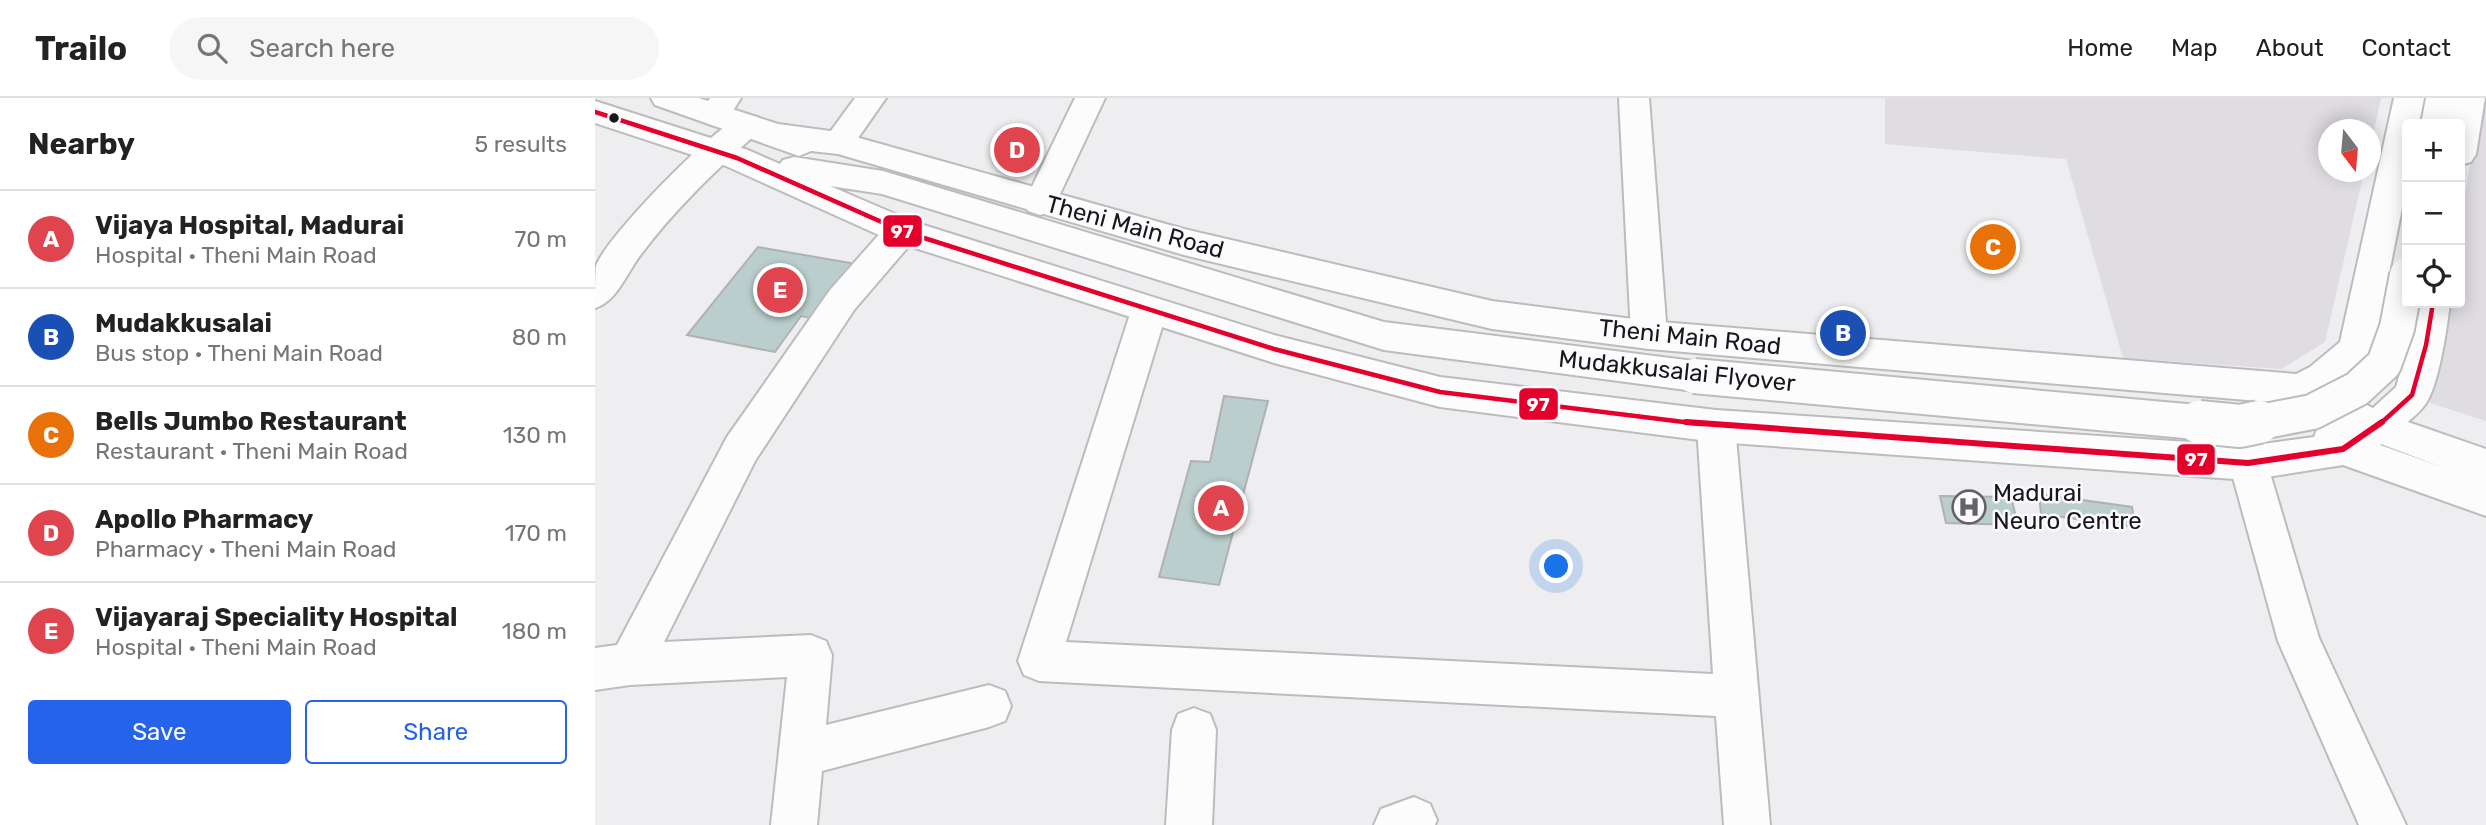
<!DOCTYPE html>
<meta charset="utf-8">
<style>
body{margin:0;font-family:Rubik,sans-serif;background:#f6f6f6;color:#222}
.controls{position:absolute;right:21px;top:21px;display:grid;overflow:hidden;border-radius:7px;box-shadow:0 4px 18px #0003}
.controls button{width:63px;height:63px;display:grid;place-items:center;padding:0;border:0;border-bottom:2px solid #e0e0e0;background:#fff;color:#222;font:35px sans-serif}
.compass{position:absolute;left:1723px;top:21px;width:63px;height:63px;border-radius:50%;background:#fff;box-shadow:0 4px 18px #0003;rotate:164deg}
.you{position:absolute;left:962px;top:469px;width:24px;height:24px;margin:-18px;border:5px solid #fff;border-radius:50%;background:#1a73e8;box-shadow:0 0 0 10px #1a73e833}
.badge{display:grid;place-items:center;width:46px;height:46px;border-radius:50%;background:#2563eb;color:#fff;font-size:23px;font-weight:700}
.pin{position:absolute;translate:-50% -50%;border:4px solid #fff;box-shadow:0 2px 7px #0006}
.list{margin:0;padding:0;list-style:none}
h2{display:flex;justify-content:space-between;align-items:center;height:91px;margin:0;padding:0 28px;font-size:30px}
h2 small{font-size:23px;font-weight:400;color:#767676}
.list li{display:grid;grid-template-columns:46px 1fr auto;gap:21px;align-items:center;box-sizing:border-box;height:98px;padding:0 28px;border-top:2px solid #e0e0e0}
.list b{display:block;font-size:26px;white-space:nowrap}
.list p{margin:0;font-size:23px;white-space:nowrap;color:#767676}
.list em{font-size:23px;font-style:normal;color:#767676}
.actions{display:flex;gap:14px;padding:21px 28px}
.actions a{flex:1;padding:16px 0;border:2px solid #2563eb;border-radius:7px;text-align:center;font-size:24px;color:#2563eb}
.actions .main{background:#2563eb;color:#fff}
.icon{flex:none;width:38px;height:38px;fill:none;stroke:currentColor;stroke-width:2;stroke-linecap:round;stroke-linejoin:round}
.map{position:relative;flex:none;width:1891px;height:727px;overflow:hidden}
header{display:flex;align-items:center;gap:42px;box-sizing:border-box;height:98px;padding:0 35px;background:#fff;border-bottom:2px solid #e0e0e0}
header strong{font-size:33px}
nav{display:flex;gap:38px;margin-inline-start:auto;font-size:24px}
.search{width:490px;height:63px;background:#f6f6f6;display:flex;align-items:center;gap:18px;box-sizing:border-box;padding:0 24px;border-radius:38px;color:#767676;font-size:26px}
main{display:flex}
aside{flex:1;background:#fff}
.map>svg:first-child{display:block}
.built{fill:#dfdce2}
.building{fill:#bacfcd;stroke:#b0b1b1;stroke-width:2}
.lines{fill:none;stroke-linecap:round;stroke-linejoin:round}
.minor-casing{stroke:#bcbcbd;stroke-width:4}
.major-casing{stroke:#bcbcbd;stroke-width:4}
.minor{fill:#fcfcfd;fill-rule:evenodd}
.major{fill:#fcfcfd;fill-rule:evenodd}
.major-bridge-far1-casing{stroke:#bcbcbd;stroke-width:38;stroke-linecap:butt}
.major-bridge-casing{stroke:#bcbcbd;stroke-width:46;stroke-linecap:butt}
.major-bridge-far1{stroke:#fcfcfd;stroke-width:34}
.major-bridge{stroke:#fcfcfd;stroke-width:42}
.bus-1-far1-casing{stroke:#fcfafe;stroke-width:9}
.bus-1-casing{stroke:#fcfafe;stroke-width:11}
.bus-1-far1{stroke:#e4002b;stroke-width:4.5}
.bus-1{stroke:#e4002b;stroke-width:6}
.bus-dot{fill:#191819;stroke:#fcfafe;stroke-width:2.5}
.labels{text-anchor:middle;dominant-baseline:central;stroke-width:5;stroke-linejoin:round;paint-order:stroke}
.street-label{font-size:24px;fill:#191819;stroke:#fcfafe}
.poi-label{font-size:24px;fill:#191819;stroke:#fcfafe;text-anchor:start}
.line-badge{stroke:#fcfafe;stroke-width:2.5}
.badge-label{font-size:19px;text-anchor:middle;font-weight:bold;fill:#fff}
</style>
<header>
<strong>Trailo</strong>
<div class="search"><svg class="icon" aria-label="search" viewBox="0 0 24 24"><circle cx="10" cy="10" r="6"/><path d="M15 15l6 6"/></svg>Search here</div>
<nav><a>Home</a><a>Map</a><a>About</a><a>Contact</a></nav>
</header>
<main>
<aside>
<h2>Nearby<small>5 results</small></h2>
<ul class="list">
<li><span class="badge" style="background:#e0444e">A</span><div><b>Vijaya Hospital, Madurai</b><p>Hospital · Theni Main Road</p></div><em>70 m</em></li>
<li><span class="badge" style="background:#1a4fb4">B</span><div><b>Mudakkusalai</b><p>Bus stop · Theni Main Road</p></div><em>80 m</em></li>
<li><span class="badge" style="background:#e8710a">C</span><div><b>Bells Jumbo Restaurant</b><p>Restaurant · Theni Main Road</p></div><em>130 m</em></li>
<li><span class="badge" style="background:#e0444e">D</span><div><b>Apollo Pharmacy</b><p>Pharmacy · Theni Main Road</p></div><em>170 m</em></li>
<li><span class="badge" style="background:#e0444e">E</span><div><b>Vijayaraj Speciality Hospital</b><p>Hospital · Theni Main Road</p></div><em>180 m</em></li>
</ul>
<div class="actions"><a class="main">Save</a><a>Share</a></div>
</aside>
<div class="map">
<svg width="1891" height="727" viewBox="0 0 1891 727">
<rect width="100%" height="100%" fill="#eeedef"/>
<g class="built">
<polygon points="1290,0 1786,0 1776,46 1776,32 1734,32 1734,74 1769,74 1730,244 1686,271 1528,260 1471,61 1290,46"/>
<polygon points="1886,0 1891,0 1891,323 1835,305 1851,205 1865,205 1865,125"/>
</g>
<g class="building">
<polygon points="163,149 261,166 221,221 206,218 180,254 92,237"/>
<polygon points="629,298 673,303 624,487 564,479 596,363 615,364"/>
<polygon points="1444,396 1537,409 1540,429 1446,416"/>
<polygon points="1345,398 1416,399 1423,427 1351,425"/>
</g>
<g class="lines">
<defs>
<g id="minor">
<polygon points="115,0 146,0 131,24 120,28 109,24 105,17"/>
<polygon points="260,0 291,0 254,53 243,56 232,53 227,45"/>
<polygon points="480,0 510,0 457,113 445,117 433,113 429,105"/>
<polygon points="1024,0 1054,0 1072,237 1067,247 1054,251 1041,247 1036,237"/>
<path d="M 151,16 L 162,19 L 167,27 L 162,35 C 120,73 78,113 44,159 C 31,177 21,204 0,210 C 0,198 0,179 1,168 C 11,139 123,24 151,16 Z"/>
<polygon points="307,121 319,124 324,133 319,142 259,212 160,363 69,544 216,537 231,543 237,557 231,627 394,587 410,593 416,608 410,623 394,629 227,673 222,727 176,727 192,579 35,587 0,592 0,550 22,547 132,339 235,192 295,124"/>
<polygon points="554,199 566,203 572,213 471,544 1118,576 1102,328 1108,317 1121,312 1134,317 1140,328 1175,727 1129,727 1121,618 444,583 429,577 423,563 536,213 542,203"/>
<polygon points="1653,348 1667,353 1672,365 1724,540 1811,727 1764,727 1683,543 1634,365 1639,353"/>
<polygon points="599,610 615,616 621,632 617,727 571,727 577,632 583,616"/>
<polygon points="819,699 835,706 842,722 840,727 779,727 786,711"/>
</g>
<g id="major">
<path d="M 56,0 L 104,0 L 183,26 L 243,34 L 589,131 L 897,203 L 1054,223 L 1701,276 L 1715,269 L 1745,244 L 1799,0 L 1829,0 L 1824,26 L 1812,26 L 1812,85 L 1779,251 L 1774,261 L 1739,291 L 1778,310 L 1801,289 L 1813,247 L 1821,205 L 1855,205 C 1852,229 1844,290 1829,308 C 1825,314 1818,319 1813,324 L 1891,351 L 1891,418 L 1748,367 L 1653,382 L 1121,344 L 845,309 L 679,265 L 295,142 L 131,68 L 0,25 L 0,3 L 153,52 L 185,66 L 188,62 L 199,59 L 288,73 L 789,224 L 1099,263 L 1112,267 L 1117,278 L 1112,289 L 1099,293 L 789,252 L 287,96 L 235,88 L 319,124 L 679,237 L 845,279 L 1121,312 L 1653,348 L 1719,339 L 1724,326 L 1733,323 L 1698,306 L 1054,251 L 897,231 L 589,157 L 243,56 L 216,53 L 204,58 L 60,7 ZM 1786,346 L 1847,369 L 1785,347 Z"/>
<polygon points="1831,0 1890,0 1881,56 1876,64 1865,67 1865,26 1826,26"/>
</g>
</defs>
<use href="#minor" class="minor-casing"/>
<use href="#major" class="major-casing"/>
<use href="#minor" class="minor"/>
<use href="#major" class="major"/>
<defs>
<g id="major-bridge-far1">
<polyline points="1099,278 1623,326"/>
<polyline points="1655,326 1717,314 1762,291 1789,266 1802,230 1812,177"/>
</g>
<polyline id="major-bridge" points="1604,324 1645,328 1664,324"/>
</defs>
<use href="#major-bridge-far1" class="major-bridge-far1-casing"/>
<use href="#major-bridge" class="major-bridge-casing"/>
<use href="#major-bridge-far1" class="major-bridge-far1"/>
<use href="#major-bridge" class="major-bridge"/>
<defs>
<g id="bus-1-far1">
<polyline points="0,14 142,60 307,133 679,251 845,294 1105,326"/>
<polyline points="1785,326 1817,297 1831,247 1838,205"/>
</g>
<polyline id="bus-1" points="1091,324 1653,365 1748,351 1787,324"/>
</defs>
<use href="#bus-1-far1" class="bus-1-far1-casing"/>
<use href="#bus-1" class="bus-1-casing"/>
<use href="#bus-1-far1" class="bus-1-far1"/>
<use href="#bus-1" class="bus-1"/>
</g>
<defs>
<symbol id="hospital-ring" viewBox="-11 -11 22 22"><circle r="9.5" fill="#fcfafe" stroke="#646364" stroke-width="1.5"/><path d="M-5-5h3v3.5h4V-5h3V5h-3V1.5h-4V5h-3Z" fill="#646364"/></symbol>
</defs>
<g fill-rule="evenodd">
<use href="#hospital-ring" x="1355" y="390" width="38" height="38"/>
</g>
<circle class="bus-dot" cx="19" cy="20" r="6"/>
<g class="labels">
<g class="street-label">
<text transform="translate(540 129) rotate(15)">Theni Main Road</text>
<text transform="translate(1095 239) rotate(6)">Theni Main Road</text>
<text transform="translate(1082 273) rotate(6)">Mudakkusalai Flyover</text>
</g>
<g class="poi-label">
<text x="1398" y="395">Madurai<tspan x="1398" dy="28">Neuro Centre</tspan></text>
</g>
</g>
<g class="line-badge">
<rect x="287" y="116" width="41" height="34" rx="7" fill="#e4002b"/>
<rect x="923" y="289" width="41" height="34" rx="7" fill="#e4002b"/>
<rect x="1581" y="345" width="40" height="33" rx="7" fill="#e4002b"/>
</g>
<g class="badge-label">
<text x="307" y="140">97</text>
<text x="943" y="313">97</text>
<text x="1601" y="368">97</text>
</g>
</svg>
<div class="controls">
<button>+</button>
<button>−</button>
<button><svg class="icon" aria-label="locate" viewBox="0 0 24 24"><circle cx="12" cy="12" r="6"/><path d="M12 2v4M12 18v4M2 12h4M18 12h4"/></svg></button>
</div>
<svg class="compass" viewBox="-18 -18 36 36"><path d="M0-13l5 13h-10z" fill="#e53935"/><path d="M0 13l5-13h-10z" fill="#767676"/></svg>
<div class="you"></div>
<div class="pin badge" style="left:626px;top:410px;background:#e0444e">A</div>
<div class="pin badge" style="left:1248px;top:235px;background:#1a4fb4">B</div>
<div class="pin badge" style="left:1398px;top:149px;background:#e8710a">C</div>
<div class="pin badge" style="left:422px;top:52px;background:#e0444e">D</div>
<div class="pin badge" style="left:185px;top:192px;background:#e0444e">E</div>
</div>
</main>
